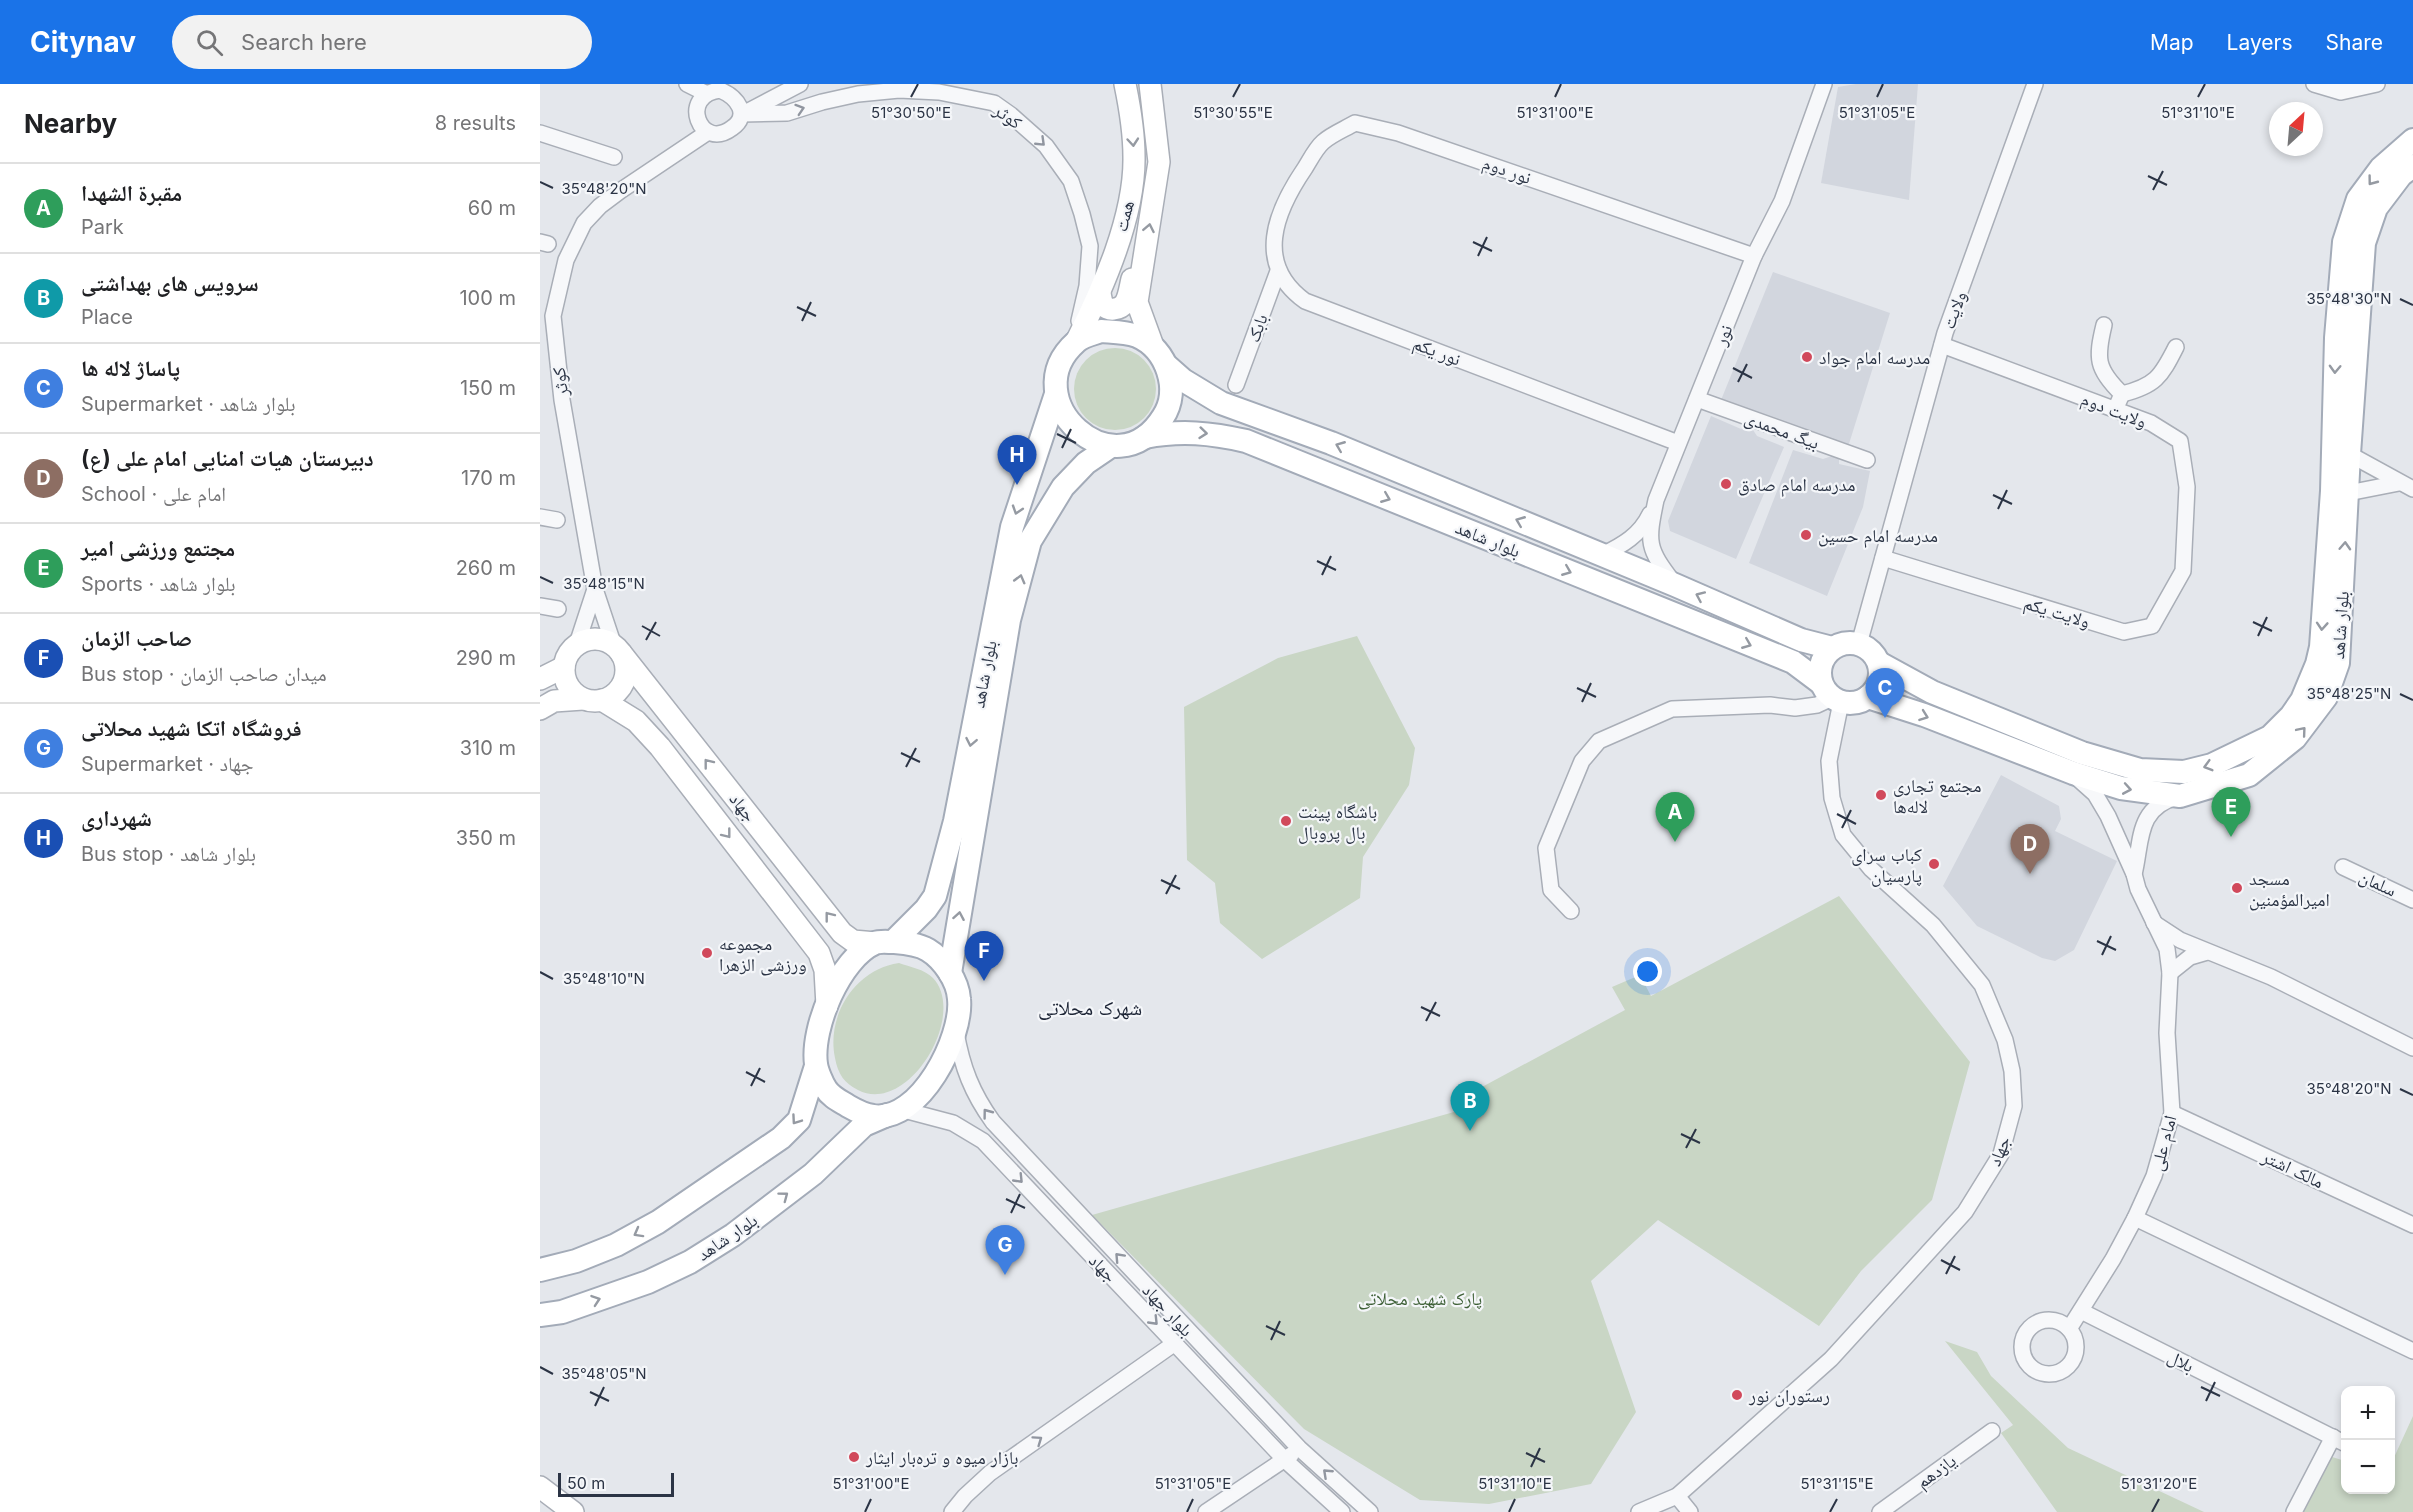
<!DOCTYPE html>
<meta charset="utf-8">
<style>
body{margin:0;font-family:Inter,"Noto Naskh Arabic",sans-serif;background:#f2f2f2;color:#202124}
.controls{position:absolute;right:18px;bottom:18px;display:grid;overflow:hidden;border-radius:12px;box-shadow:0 3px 9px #0003}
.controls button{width:54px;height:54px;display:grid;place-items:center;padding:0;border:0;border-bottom:2px solid #e0e0e0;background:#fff;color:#202124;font:30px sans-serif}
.compass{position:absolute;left:1729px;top:18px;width:54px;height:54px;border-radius:50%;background:#fff;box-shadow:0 3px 9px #0003;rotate:26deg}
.scale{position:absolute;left:18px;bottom:15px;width:116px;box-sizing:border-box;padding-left:6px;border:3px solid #2b3445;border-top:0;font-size:16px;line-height:21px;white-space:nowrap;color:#2b3445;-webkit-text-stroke:4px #f4f6f9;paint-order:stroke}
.you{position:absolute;left:1108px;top:888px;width:21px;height:21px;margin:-15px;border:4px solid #fff;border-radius:50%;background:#1a73e8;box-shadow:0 0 0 9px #1a73e833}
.badge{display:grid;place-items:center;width:39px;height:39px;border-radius:50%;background:#1a73e8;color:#fff;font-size:20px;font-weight:700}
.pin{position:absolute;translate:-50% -50px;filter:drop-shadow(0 2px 3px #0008)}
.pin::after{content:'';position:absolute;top:32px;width:21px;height:18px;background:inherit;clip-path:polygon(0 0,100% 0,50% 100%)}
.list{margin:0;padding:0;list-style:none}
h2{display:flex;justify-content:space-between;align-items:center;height:78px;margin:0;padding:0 24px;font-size:26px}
h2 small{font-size:20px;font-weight:400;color:#757577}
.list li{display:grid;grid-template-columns:39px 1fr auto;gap:18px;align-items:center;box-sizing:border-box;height:90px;padding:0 24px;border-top:2px solid #e0e0e0}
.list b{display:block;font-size:22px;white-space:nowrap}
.list p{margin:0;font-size:20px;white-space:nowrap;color:#757577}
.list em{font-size:20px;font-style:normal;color:#757577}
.icon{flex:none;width:33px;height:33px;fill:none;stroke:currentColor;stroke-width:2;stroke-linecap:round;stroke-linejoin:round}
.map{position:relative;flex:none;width:1873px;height:1428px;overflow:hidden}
header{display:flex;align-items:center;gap:36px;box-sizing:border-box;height:84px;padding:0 30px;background:#1a73e8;color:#fff}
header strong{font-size:28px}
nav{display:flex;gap:33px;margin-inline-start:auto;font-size:21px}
.search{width:420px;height:54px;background:#f2f2f2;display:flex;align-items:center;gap:15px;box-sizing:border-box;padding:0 21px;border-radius:33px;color:#757577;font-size:22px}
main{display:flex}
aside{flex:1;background:#fff}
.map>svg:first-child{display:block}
.built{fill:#d2d6de}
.green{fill:#c9d6c5}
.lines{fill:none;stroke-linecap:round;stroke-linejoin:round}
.street-casing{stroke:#a9aeb7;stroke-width:18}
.secondary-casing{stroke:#a9aeb7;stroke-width:24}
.primary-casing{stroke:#a3abb8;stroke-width:26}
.street{stroke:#f7f8fa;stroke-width:15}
.secondary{stroke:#fff;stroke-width:21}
.primary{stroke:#fff;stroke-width:22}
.oneway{stroke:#9196a0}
.oneway2{stroke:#959aa2}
.ticks{fill:none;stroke:#2b3445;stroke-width:2}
.poi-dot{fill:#d1495b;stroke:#f4f6f9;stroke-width:2}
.labels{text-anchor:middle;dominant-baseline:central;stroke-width:4.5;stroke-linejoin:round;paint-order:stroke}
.street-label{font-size:18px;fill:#2b3445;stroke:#f4f6f9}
.poi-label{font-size:18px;fill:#2b3445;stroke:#f4f6f9;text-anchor:start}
.park-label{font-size:18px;fill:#3f6138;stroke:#f4f6f9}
.neighbourhood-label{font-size:20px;fill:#1d2536;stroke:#f4f6f9}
.ticks-label{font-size:15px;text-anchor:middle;fill:#2b3445;stroke:#f4f6f9;stroke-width:4.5;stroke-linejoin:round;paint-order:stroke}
</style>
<header>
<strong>Citynav</strong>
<div class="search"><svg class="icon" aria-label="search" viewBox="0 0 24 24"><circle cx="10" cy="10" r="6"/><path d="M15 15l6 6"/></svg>Search here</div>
<nav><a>Map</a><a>Layers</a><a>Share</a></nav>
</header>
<main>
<aside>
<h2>Nearby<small>8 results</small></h2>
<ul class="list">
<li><span class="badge" style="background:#2e9e5b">A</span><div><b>مقبرة الشهدا</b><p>Park</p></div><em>60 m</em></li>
<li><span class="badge" style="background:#0f9aa8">B</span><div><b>سرویس های بهداشتی</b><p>Place</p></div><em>100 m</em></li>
<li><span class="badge" style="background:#3f7fe0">C</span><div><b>پاساژ لاله ها</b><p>Supermarket · بلوار شاهد</p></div><em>150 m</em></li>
<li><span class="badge" style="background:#8d6e63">D</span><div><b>دبیرستان هیات امنایی امام علی (ع)</b><p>School · امام علی</p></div><em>170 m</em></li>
<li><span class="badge" style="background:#2e9e5b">E</span><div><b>مجتمع ورزشی امیر</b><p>Sports · بلوار شاهد</p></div><em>260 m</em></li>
<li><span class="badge" style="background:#1a4fb4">F</span><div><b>صاحب الزمان</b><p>Bus stop · میدان صاحب الزمان</p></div><em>290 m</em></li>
<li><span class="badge" style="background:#3f7fe0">G</span><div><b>فروشگاه اتکا شهید محلاتی</b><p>Supermarket · جهاد</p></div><em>310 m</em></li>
<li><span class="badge" style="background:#1a4fb4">H</span><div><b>شهرداری</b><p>Bus stop · بلوار شاهد</p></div><em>350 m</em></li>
</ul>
</aside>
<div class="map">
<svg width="1873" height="1428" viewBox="0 0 1873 1428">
<rect width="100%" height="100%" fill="#e4e7ec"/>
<g class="built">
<polygon points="1316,0 1378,0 1369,116 1281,99 1298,3"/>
<polygon points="1233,188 1350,229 1308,363 1181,316"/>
<polygon points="1171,332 1201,345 1207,343 1213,346 1217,352 1244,363 1196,475 1130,447 1128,437"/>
<polygon points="1253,366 1283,375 1292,372 1299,375 1299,380 1330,387 1323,423 1287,512 1209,479"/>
<polygon points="1461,691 1519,722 1521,735 1515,747 1577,777 1534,866 1515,877 1502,874 1437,842 1403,802"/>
</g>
<g class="green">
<circle cx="575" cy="305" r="41"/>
<polygon points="817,552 875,664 869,701 823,773 820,814 722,875 680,839 675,799 647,776 644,623 738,574"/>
<polygon points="1299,812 1430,978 1392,1116 1321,1187 1279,1242 1118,1136 1051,1197 1096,1328 1051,1400 949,1420 880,1416 764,1345 552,1131 935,1022 942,1003 1085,926 1072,903 1100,891 1111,912"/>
<path d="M 359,879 C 370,883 384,885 393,894 C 428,931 368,1032 318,1006 C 304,999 298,990 295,974 C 286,932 315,885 359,879 Z"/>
<polygon points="1405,1257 1437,1268 1451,1292 1528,1364 1664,1428 1517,1428 1461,1349 1473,1341"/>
<polygon points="1873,1332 1873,1428 1761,1428 1789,1372 1805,1377 1806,1406 1850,1406 1851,1380"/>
</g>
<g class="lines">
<defs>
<g id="street">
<polyline points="147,0 167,10"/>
<polyline points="1774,0 1801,8 1837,0"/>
<path d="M 180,6 C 197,13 211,31 192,44 C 160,68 138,11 180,6 Z"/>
<polyline points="205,29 260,0"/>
<polyline points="202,30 247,29 282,18 318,10 359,6 399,8 454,19 471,31 506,62 531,97 542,130 550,162 547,202 539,237"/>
<polyline points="0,49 74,73"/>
<polyline points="0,158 8,160"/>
<path d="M 1564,241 C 1556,274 1556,285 1582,310 L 1575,326"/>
<polyline points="696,301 738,187"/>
<path d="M 1582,310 C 1615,302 1621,293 1636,263"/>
<polyline points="1157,315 1327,376"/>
<path d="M 1138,359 L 765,217 C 714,180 735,128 765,84 C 770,76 776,64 783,58 C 792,50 805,45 815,39 L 858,49 L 1214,172"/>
<polyline points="1809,370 1873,405"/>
<polyline points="1808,409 1859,399"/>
<polyline points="0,433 17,436"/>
<path d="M 1062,471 C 1083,461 1100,451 1110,430"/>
<polyline points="1343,474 1584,548 1612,542 1643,487 1647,403 1640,357 1611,339 1402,261"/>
<path d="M 1134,499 C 1107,464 1107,459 1116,416 L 1214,172 L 1242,117 L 1284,0"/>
<polyline points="0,522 18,525"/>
<polyline points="37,560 55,505"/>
<polyline points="1319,560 1405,249 1495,0"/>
<polyline points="74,562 55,505 22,316 13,232 26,176 44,139 60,122 80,107 168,48"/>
<polyline points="1803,783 1873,816"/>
<path d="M 1594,790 C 1602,758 1596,724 1637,713"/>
<polyline points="1031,827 1011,806 1006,764 1042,677 1059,657 1132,625 1230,621 1255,624 1277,621 1292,614"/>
<polyline points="1614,839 1640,856 1731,893 1873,964"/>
<polyline points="1630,889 1650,873 1667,868"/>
<path d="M 416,948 C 422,983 432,1009 453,1038 L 759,1364 L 830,1428"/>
<polyline points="360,1025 413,1039 443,1057 745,1376 802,1428"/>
<polyline points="1632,1029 1873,1141"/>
<polyline points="1595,1134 1873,1267"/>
<polyline points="1541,1227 1806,1360"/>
<circle cx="1509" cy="1263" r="27"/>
<polyline points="1529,1245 1573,1175 1595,1134 1614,1092 1632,1029 1627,949 1630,889 1627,865 1598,805 1594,790 1568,732 1555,710 1537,694"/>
<polyline points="1137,1412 1150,1428"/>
<polyline points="412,1428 425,1412 450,1389 635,1259"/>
<polyline points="666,1428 751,1371"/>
<polyline points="1099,1428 1137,1412 1291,1275 1425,1128 1461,1070 1474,1022 1472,987 1465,956 1442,901 1393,841 1331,785 1303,751 1292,714 1289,677 1301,618"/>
<polyline points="1340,1428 1452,1347"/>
<polyline points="1754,1428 1793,1353"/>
</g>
<g id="secondary">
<polyline points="610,0 619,78 597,218 613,262"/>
<path d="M 560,210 C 561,213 561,217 563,220 C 567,228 580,226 585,219 C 589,213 590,203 592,195"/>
<path d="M 537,256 C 563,204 595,132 594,73 C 594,49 590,24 585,0"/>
<circle cx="55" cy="586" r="31"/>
<polyline points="81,569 302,849 313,857 336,859"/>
<polyline points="0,595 24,583"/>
<polyline points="62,616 96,637 120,663 279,869 285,886 287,922"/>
<polyline points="0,625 14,617 43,615"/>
<polyline points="0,1403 33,1428"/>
</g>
<g id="primary">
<path d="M 561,247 C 573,248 586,248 597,252 C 627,265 641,306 623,333 C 575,410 472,315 536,258 C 542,252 553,250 561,247 Z"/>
<polyline points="626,281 643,296 681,319 791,359 1135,501 1261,556 1292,564"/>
<path d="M 605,353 C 641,346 671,349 706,357 L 1253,578 L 1281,599"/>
<circle cx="1310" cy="589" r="30"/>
<polyline points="1339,579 1392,608 1542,669 1600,686 1644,688 1672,681 1730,653 1751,632 1762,616 1777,580 1781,563 1792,407 1796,254 1804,158 1818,115 1841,84 1873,56"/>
<polyline points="1328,613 1384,631 1533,689 1581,704 1640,712 1709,691 1755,654 1786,613 1798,579 1809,370 1824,159 1836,124 1861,91 1873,82"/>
<polyline points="353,858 386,825 395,812 415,737 472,443 516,310"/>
<path d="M 353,858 C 364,859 378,860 388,866 C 403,875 418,897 419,915 C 423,953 380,1039 333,1032 C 325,1031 315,1026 308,1022 C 300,1017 291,1013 286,1005 C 282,999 277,987 276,980 C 271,944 300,874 335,859 C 340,857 348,858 353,858 Z"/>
<polyline points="410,889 469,536 490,457 523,403 546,379 571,362"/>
<polyline points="0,1186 36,1177 76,1161 118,1138 241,1054 259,1036 276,982"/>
<polyline points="0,1231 22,1228 108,1198 150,1178 193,1151 273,1090 324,1041 347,1031"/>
</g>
</defs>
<use href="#street" class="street-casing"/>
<use href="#secondary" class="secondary-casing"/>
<use href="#primary" class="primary-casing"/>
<use href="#street" class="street"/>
<use href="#secondary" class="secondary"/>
<use href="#primary" class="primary"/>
</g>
<defs><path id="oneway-chevron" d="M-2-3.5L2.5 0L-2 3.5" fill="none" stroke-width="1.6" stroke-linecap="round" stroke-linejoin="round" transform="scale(1.5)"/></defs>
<g class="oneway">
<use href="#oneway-chevron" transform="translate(260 25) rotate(-18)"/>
<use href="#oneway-chevron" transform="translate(501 58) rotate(44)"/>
<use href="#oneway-chevron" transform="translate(447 1029) rotate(-127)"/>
<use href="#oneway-chevron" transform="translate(479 1095) rotate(46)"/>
<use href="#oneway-chevron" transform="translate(579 1173) rotate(-133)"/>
<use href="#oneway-chevron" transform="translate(614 1237) rotate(46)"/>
<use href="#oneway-chevron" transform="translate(498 1356) rotate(-35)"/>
<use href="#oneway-chevron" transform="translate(787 1389) rotate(-137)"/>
</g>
<g class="oneway2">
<use href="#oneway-chevron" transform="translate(593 58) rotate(85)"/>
<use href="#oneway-chevron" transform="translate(1832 97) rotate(127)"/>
<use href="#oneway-chevron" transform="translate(609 144) rotate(-79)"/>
<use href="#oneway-chevron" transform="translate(1795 285) rotate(92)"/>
<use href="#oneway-chevron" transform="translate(663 349) rotate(6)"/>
<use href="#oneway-chevron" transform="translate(800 362) rotate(-158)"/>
<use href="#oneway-chevron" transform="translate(846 414) rotate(22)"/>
<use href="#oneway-chevron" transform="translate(477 426) rotate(108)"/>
<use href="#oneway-chevron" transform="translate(980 437) rotate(-158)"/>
<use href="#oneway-chevron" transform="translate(1805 462) rotate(-87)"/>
<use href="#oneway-chevron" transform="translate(1027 487) rotate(22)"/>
<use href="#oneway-chevron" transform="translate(480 495) rotate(-75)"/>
<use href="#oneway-chevron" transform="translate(1160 512) rotate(-156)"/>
<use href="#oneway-chevron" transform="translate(1782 542) rotate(94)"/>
<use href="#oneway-chevron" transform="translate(1207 560) rotate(22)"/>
<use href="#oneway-chevron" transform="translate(1384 632) rotate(20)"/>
<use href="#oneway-chevron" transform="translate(1762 647) rotate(-50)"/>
<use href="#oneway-chevron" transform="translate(431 658) rotate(101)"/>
<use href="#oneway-chevron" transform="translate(168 679) rotate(-128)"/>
<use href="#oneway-chevron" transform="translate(1668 682) rotate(164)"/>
<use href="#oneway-chevron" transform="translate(1587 705) rotate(10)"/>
<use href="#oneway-chevron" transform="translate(187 750) rotate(52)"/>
<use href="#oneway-chevron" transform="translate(289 832) rotate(-128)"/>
<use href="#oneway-chevron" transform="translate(419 832) rotate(-80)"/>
<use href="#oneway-chevron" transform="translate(256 1036) rotate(125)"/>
<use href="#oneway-chevron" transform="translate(244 1112) rotate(-37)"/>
<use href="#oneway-chevron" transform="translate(98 1149) rotate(151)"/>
<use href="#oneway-chevron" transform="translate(56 1216) rotate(-19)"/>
</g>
<path class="ticks" d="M 371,13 L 378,0M 693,13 L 700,0M 1015,13 L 1021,0M 1337,13 L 1343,0M 1658,13 L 1665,0M 1608,92 L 1627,101M 0,98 L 13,104M 1613,106 L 1623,87M 933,158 L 952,167M 938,172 L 947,153M 1860,215 L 1873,221M 257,223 L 276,232M 262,237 L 271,218M 1193,284 L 1212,294M 1198,298 L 1207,280M 517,350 L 536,359M 522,364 L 531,345M 1453,411 L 1472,420M 1458,425 L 1467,406M 777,477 L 796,486M 782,491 L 791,472M 0,493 L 13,499M 1713,538 L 1732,547M 102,542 L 120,552M 1718,552 L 1727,533M 106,556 L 116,538M 1037,604 L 1056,613M 1860,610 L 1873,616M 1042,618 L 1051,599M 361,669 L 380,678M 366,683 L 376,664M 1297,730 L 1316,740M 1302,744 L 1311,726M 621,796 L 640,805M 626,810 L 636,791M 1557,857 L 1576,866M 1562,871 L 1571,852M 0,888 L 13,895M 881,923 L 900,932M 886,937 L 896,918M 206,988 L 225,998M 211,1002 L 220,984M 1860,1005 L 1873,1011M 1141,1050 L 1160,1059M 1146,1064 L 1156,1045M 466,1115 L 485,1124M 471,1129 L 480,1110M 1401,1176 L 1420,1186M 1406,1190 L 1415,1172M 726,1242 L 745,1251M 731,1256 L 740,1237M 0,1283 L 13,1290M 1661,1303 L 1680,1312M 50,1308 L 69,1317M 1666,1317 L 1675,1298M 55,1322 L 64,1303M 986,1369 L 1005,1378M 991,1383 L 1000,1364M 325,1428 L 331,1415M 647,1428 L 653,1415M 969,1428 L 975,1415M 1290,1428 L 1297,1415M 1612,1428 L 1619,1415"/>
<g class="poi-dot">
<circle cx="1267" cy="273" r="6"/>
<circle cx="1186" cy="400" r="6"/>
<circle cx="1266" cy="451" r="6"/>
<circle cx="1341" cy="711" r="6"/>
<circle cx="746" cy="737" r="6"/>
<circle cx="1394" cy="780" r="6"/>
<circle cx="1697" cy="804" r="6"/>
<circle cx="167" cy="869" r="6"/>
<circle cx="1197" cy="1311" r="6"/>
<circle cx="314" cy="1373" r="6"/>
</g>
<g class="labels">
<g class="street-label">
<text transform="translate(468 32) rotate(36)">کوثر</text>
<text transform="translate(967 86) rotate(19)">نور دوم</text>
<text transform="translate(584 132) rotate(-76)">همت</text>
<text transform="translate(1414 226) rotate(-70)">ولایت</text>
<text transform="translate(717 244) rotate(-70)">بابک</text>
<text transform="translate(1183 251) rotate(-68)">نور</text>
<text transform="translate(897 267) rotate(21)">نور یکم</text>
<text transform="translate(20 298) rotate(-97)">کوثر</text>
<text transform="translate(1574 326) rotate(21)">ولایت دوم</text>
<text transform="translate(1242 346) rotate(20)">بیگ محمدی</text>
<text transform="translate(948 455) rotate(22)">بلوار شاهد</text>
<text transform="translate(1517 528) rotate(17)">ولایت یکم</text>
<text transform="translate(1800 541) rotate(-86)">بلوار شاهد</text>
<text transform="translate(444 590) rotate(-79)">بلوار شاهد</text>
<text transform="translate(203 723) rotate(52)">جهاد</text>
<text transform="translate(1838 799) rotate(25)">سلمان</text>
<text transform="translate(1623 1059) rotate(-75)">امام علی</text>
<text transform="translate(1459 1067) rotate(-68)">جهاد</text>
<text transform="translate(1753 1085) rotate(25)">مالک اشتر</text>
<text transform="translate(187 1153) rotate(-34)">بلوار شاهد</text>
<text transform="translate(563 1184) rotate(46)">جهاد</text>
<text transform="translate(628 1226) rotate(47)">بلوار جهاد</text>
<text transform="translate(1641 1277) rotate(27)">بلال</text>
<text transform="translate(1396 1387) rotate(-36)">یازدهم</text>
</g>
<g class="poi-label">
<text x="1279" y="273">مدرسه امام جواد</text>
<text x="1198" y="400">مدرسه امام صادق</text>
<text x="1278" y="451">مدرسه امام حسین</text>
<text x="1353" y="701">مجتمع تجاری<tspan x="1353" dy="21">لاله‌ها</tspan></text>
<text x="758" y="727">باشگاه پینت<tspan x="758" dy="21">بال پروبال</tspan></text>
<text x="1382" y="770" text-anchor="end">کباب سرای<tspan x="1382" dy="21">پارسیان</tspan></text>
<text x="1709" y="794">مسجد<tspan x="1709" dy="21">امیرالمؤمنین</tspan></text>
<text x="179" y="859">مجموعه<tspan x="179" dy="21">ورزشی الزهرا</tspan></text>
<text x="1209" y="1311">رستوران نور</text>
<text x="326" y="1373">بازار میوه و تره‌بار ایثار</text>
</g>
<g class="park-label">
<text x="880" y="1214">پارک شهید محلاتی</text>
</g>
<g class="neighbourhood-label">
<text x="550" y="924">شهرک محلاتی</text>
</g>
</g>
<g class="ticks-label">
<text x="371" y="34">51°30'50"E</text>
<text x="693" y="34">51°30'55"E</text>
<text x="1337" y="34">51°31'05"E</text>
<text x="1658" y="34">51°31'10"E</text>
<text x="1015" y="34">51°31'00"E</text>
<text x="64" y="110">35°48'20"N</text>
<text x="1809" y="220">35°48'30"N</text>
<text x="64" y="505">35°48'15"N</text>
<text x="1809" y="615">35°48'25"N</text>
<text x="64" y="900">35°48'10"N</text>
<text x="1809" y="1010">35°48'20"N</text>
<text x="64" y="1295">35°48'05"N</text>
<text x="331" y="1405">51°31'00"E</text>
<text x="653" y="1405">51°31'05"E</text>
<text x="975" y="1405">51°31'10"E</text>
<text x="1297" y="1405">51°31'15"E</text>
<text x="1619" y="1405">51°31'20"E</text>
</g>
</svg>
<div class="controls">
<button>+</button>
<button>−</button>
</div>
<svg class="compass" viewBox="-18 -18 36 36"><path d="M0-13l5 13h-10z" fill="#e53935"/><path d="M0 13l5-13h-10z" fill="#757577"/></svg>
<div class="scale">50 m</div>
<div class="you"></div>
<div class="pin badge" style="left:1135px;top:758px;background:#2e9e5b">A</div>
<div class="pin badge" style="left:930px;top:1047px;background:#0f9aa8">B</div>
<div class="pin badge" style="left:1345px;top:634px;background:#3f7fe0">C</div>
<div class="pin badge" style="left:1490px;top:790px;background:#8d6e63">D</div>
<div class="pin badge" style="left:1691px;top:753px;background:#2e9e5b">E</div>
<div class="pin badge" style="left:444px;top:897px;background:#1a4fb4">F</div>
<div class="pin badge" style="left:465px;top:1191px;background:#3f7fe0">G</div>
<div class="pin badge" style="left:477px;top:401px;background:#1a4fb4">H</div>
</div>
</main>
